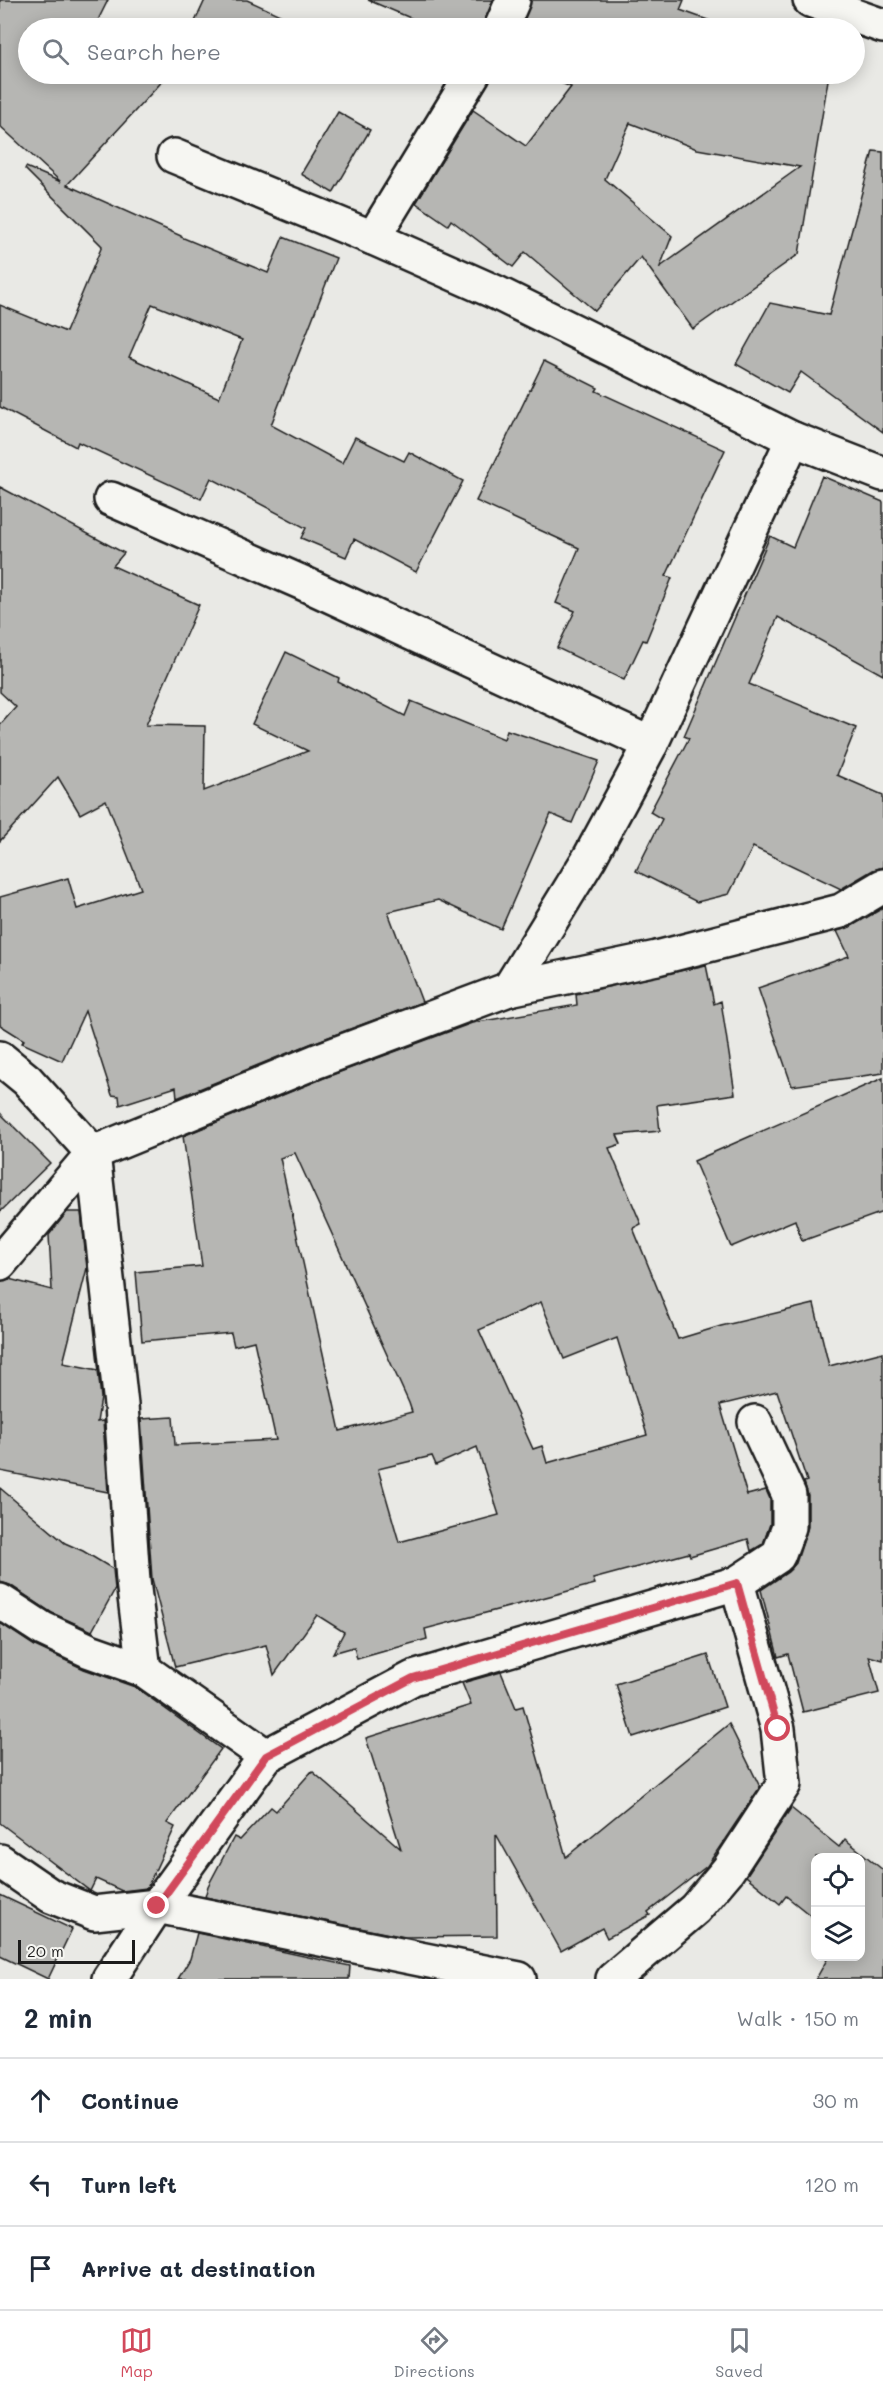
<!DOCTYPE html>
<meta charset="utf-8">
<style>
body{margin:0;font-family:Mali,sans-serif;background:#f2f2f3;color:#1f2937}
.controls{position:absolute;right:18px;bottom:18px;display:grid;overflow:hidden;border-radius:12px;box-shadow:0 3px 15px #0003}
.controls button{width:54px;height:54px;display:grid;place-items:center;padding:0;border:0;border-bottom:2px solid #e0e1e3;background:#fff;color:#1f2937;font:30px sans-serif}
.scale{position:absolute;left:18px;bottom:15px;width:117px;box-sizing:border-box;padding-left:6px;border:3px solid #1c1c1c;border-top:0;font-size:16px;line-height:21px;white-space:nowrap;color:#1c1c1c;-webkit-text-stroke:4px #f6f6f2;paint-order:stroke}
.stop{position:absolute;width:18px;height:18px;margin:-14px;border:4px solid #d1495b;border-radius:50%;background:#fff}
.stop.end{background:#d1495b;border-color:#fff;box-shadow:0 2px 6px #0008}
.list{margin:0;padding:0;list-style:none}
h2{display:flex;justify-content:space-between;align-items:center;height:78px;margin:0;padding:0 24px;font-size:26px}
h2 small{font-size:20px;font-weight:400;color:#747a83}
.list li{display:grid;grid-template-columns:39px 1fr auto;gap:18px;align-items:center;box-sizing:border-box;height:84px;padding:0 24px;border-top:2px solid #e0e1e3}
.list b{display:block;font-size:22px;white-space:nowrap}
.list em{font-size:20px;font-style:normal;color:#747a83}
.icon{flex:none;width:33px;height:33px;fill:none;stroke:currentColor;stroke-width:2;stroke-linecap:round;stroke-linejoin:round}
.map{position:relative;flex:none;width:883px;height:1979px;overflow:hidden}
.search{position:absolute;background:#fff;box-shadow:0 3px 15px #0003;left:18px;right:18px;top:18px;height:66px;display:flex;align-items:center;gap:15px;box-sizing:border-box;padding:0 21px;border-radius:33px;color:#747a83;font-size:22px}
.sheet{height:330px;background:#fff}
nav{display:flex;justify-content:space-around;align-items:center;box-sizing:border-box;height:84px;border-top:2px solid #e0e1e3;background:#fff;font-size:16px;color:#747a83}
nav a{display:grid;justify-items:center;gap:3px}
nav .on{color:#d1495b}
.map>svg:first-child{display:block}
.building{fill:#b6b6b3;stroke:#1c1c1c;stroke-width:1.5;fill-rule:evenodd}
.lines{fill:none;stroke-linecap:round;stroke-linejoin:round}
.street-casing{stroke:#1c1c1c;stroke-width:38}
.street{stroke:#f6f6f2;stroke-width:33}
.route{stroke:#d1495b;stroke-width:8}
</style>
<div class="map">
<svg width="883" height="1979" viewBox="0 0 883 1979">
<rect width="100%" height="100%" fill="#e9e9e5"/>
<filter id="ink" filterUnits="userSpaceOnUse"><feTurbulence type="fractalNoise" baseFrequency=".0167" numOctaves="2"/><feDisplacementMap in="SourceGraphic" scale="12" xChannelSelector="R" yChannelSelector="G"/><feConvolveMatrix kernelMatrix="1 2 1 2 8 2 1 2 1" color-interpolation-filters="sRGB"/></filter>
<g filter="url(#ink)">
<g class="building">
<path d="M 0,0 L 108,0 L 94,28 L 28,28 L 28,74 L 169,74 L 67,185 L 181,236 L 181,237 L 268,273 L 283,237 L 336,258 L 271,425 L 342,463 L 355,437 L 404,461 L 409,452 L 463,481 L 416,572 L 354,539 L 346,557 L 301,538 L 306,528 L 211,478 L 201,499 L 78,442 L 76,447 L 0,407 L 0,305 L 66,332 L 102,246 L 25,169 L 26,167 L 61,182 L 0,126 ZM 152,304 L 242,340 L 219,398 L 129,357 Z"/>
<polygon points="205,0 247,0 291,20 287,28 192,28"/>
<polygon points="368,0 493,0 483,28 434,28"/>
<polygon points="531,0 684,0 680,10 730,28 521,28"/>
<path d="M 539,74 L 829,74 L 799,254 L 693,329 L 641,257 L 595,311 L 525,252 L 513,267 L 451,220 L 448,225 L 416,203 L 473,110 L 526,146 L 571,87 ZM 630,123 L 697,149 L 800,167 L 660,267 L 672,236 L 605,179 Z"/>
<polygon points="338,112 370,130 333,193 301,174"/>
<polygon points="873,151 883,152 883,432 801,372 788,393 736,364 770,303 829,315"/>
<polygon points="544,361 598,388 596,391 725,450 666,576 672,578 646,641 643,640 624,680 557,648 575,611 556,603 579,548 476,501"/>
<polygon points="822,476 883,502 883,675 778,617 749,684 856,728 837,775 883,795 883,867 873,870 841,889 753,847 729,894 697,902 636,871 662,819 650,812 689,738 684,736 770,536 793,547"/>
<polygon points="0,487 124,553 113,566 199,605 146,725 205,726 204,791 308,751 252,724 286,652 339,678 338,682 405,716 411,701 504,739 507,730 599,761 572,823 551,814 501,929 438,900 388,912 422,1002 310,1044 177,1098 176,1087 120,1105 119,1096 112,1095 85,1011 62,1061 22,1043 24,1040 0,1025 0,897 68,878 77,909 141,889 106,800 80,814 58,777 0,841 0,725 16,707 0,692"/>
<polygon points="883,908 883,1073 792,1086 758,988 849,956 837,931 850,927"/>
<path d="M 706,965 L 714,1004 L 721,1001 L 735,1094 L 657,1105 L 660,1131 L 617,1135 L 621,1144 L 609,1148 L 641,1224 L 633,1228 L 678,1339 L 721,1326 L 814,1304 L 829,1366 L 883,1352 L 883,1660 L 869,1656 L 879,1693 L 803,1712 L 788,1654 L 778,1657 L 761,1590 L 788,1572 L 796,1563 L 808,1527 L 808,1495 L 804,1482 L 807,1481 L 777,1391 L 720,1405 L 747,1495 L 766,1490 L 770,1499 L 770,1524 L 763,1544 L 751,1551 L 748,1539 L 690,1556 L 689,1553 L 593,1579 L 595,1584 L 425,1629 L 427,1639 L 357,1659 L 354,1647 L 333,1653 L 344,1632 L 317,1615 L 274,1675 L 266,1645 L 175,1667 L 152,1579 L 141,1419 L 173,1417 L 175,1445 L 276,1440 L 254,1341 L 234,1346 L 231,1333 L 142,1341 L 136,1272 L 202,1266 L 183,1136 L 324,1078 L 472,1023 L 577,1005 L 576,994 ZM 295,1153 L 409,1403 L 412,1412 L 340,1431 L 280,1158 ZM 541,1302 L 564,1359 L 617,1338 L 647,1435 L 547,1463 L 542,1446 L 533,1449 L 479,1330 ZM 477,1447 L 499,1515 L 399,1542 L 378,1469 L 432,1456 L 436,1465 Z"/>
<polygon points="883,1078 883,1212 802,1241 795,1220 731,1247 694,1161"/>
<polygon points="0,1113 50,1163 0,1212"/>
<polygon points="67,1212 81,1212 87,1268 63,1363 98,1370 101,1398 97,1422 103,1421 108,1492 0,1471 0,1281 9,1279 52,1290 49,1235"/>
<polygon points="0,1488 65,1543 83,1551 113,1569 115,1589 92,1631 52,1613 10,1585 0,1582"/>
<polygon points="0,1623 35,1646 84,1669 135,1687 221,1749 167,1823 175,1827 147,1888 122,1891 96,1879 90,1891 0,1823"/>
<polygon points="708,1655 725,1707 633,1737 616,1684"/>
<polygon points="501,1672 516,1708 523,1706 566,1857 729,1724 760,1787 707,1866 648,1912 650,1915 607,1938 602,1928 561,1951 496,1834 497,1936 405,1937 205,1897 208,1886 234,1837 240,1840 271,1807 276,1811 312,1771 401,1849 366,1738 471,1705 462,1683"/>
<polygon points="791,1808 839,1847 845,1839 883,1870 883,1979 816,1979 829,1956 861,1956 861,1857 816,1857 816,1920 786,1896 780,1904 746,1876"/>
<polygon points="0,1895 72,1929 48,1979 0,1956"/>
<polygon points="197,1933 350,1966 349,1979 178,1979 190,1959"/>
</g>
<g class="lines">
<defs>
<g id="street">
<polyline points="810,0 883,26"/>
<polyline points="501,28 513,0"/>
<polyline points="174,156 373,238 495,292 793,439 883,474"/>
<polyline points="373,238 473,74"/>
<polyline points="111,499 303,583 651,744"/>
<polyline points="509,989 590,857 651,744 793,439"/>
<polyline points="0,1058 27,1080 93,1153 121,1405 133,1581 144,1670"/>
<polyline points="0,1263 93,1153 317,1061 509,989 657,958 841,911 883,886"/>
<polyline points="0,1601 43,1629 90,1651 144,1670 266,1756"/>
<polyline points="0,1861 51,1896 94,1913 157,1906 519,1979"/>
<polyline points="109,1979 157,1906 266,1756 413,1678 737,1583 778,1556 789,1527 789,1495 755,1422"/>
<polyline points="613,1979 695,1909 728,1870 784,1784 778,1729 737,1583"/>
</g>
</defs>
<use href="#street" class="street-casing"/>
<use href="#street" class="street"/>
</g>
</g>
<g class="lines" filter="url(#ink)">
<polyline class="route" points="157,1906 266,1756 413,1678 737,1583 778,1729"/>
</g>
</svg>
<div class="controls">
<button><svg class="icon" aria-label="locate" viewBox="0 0 24 24"><circle cx="12" cy="12" r="6"/><path d="M12 2v4M12 18v4M2 12h4M18 12h4"/></svg></button>
<button><svg class="icon" aria-label="layers" viewBox="0 0 24 24"><path d="M12 4l9 5-9 5-9-5zM3 14l9 5 9-5"/></svg></button>
</div>
<div class="scale">20 m</div>
<div class="stop" style="left:778px;top:1729px"></div>
<div class="stop end" style="left:157px;top:1906px"></div>
<div class="search"><svg class="icon" aria-label="search" viewBox="0 0 24 24"><circle cx="10" cy="10" r="6"/><path d="M15 15l6 6"/></svg>Search here</div>
</div>
<section class="sheet">
<h2>2 min<small>Walk · 150 m</small></h2>
<ul class="list">
<li><svg class="icon" aria-label="ahead" viewBox="0 0 24 24"><path d="M12 20V5M6 11l6-6 6 6"/></svg><div><b>Continue</b></div><em>30 m</em></li>
<li><svg class="icon" aria-label="left" viewBox="0 0 24 24"><path d="M17 20v-9H6M10 6l-5 5 5 5"/></svg><div><b>Turn left</b></div><em>120 m</em></li>
<li><svg class="icon" aria-label="arrive" viewBox="0 0 24 24"><path d="M6 21V4h12l-3 4 3 4H6"/></svg><div><b>Arrive at destination</b></div></li>
</ul>
</section>
<nav>
<a class="on"><svg class="icon" aria-label="map" viewBox="0 0 24 24"><path d="M3 6l6-2 6 2 6-2v14l-6 2-6-2-6 2zM9 4v14M15 6v14"/></svg>Map</a>
<a><svg class="icon" aria-label="directions" viewBox="0 0 24 24"><path d="M12 3l9 9-9 9-9-9zM9 14v-3h6M13 9l2 2-2 2"/></svg>Directions</a>
<a><svg class="icon" aria-label="saved" viewBox="0 0 24 24"><path d="M7 4h10v16l-5-4-5 4z"/></svg>Saved</a>
</nav>
